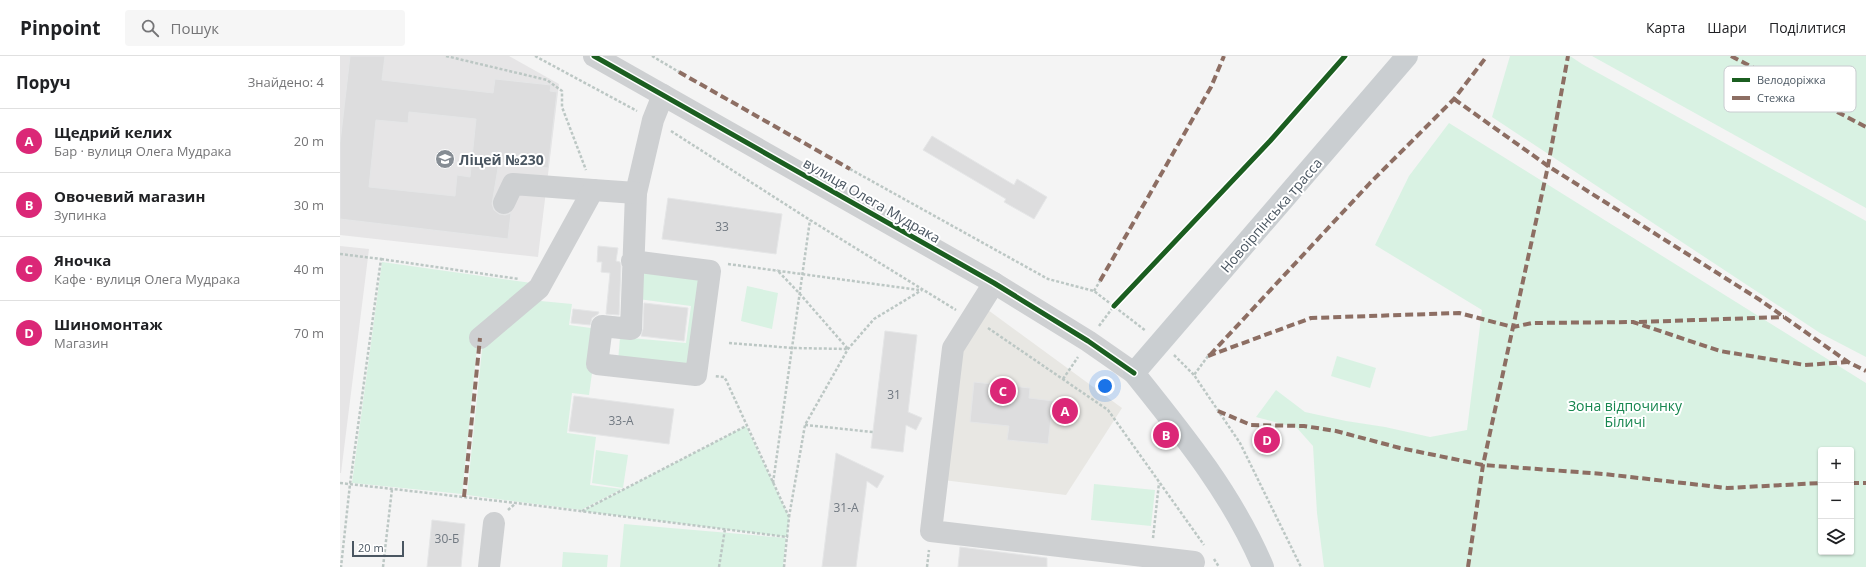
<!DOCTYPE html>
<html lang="uk">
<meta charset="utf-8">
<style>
body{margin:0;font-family:"Open Sans",sans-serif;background:#f6f6f6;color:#202124}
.controls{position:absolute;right:12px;bottom:12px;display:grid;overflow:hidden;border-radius:4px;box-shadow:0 1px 3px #0004}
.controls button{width:36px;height:36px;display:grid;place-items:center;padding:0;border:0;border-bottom:1px solid #e0e0e0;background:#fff;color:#202124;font:20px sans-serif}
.scale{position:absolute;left:12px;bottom:10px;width:52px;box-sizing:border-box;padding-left:4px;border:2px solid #4a5661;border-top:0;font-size:11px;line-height:14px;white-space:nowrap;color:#4a5661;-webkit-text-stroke:3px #fff;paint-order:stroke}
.you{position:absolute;left:765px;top:330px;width:14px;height:14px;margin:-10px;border:3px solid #fff;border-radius:50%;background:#1a73e8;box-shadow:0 0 0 6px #1a73e833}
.badge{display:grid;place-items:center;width:26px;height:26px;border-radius:50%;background:#db2777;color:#fff;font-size:13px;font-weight:700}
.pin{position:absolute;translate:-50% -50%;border:2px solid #fff;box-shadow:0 1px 4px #0006}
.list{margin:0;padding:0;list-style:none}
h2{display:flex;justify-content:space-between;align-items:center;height:52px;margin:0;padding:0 16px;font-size:17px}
h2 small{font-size:13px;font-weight:400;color:#757577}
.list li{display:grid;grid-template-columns:26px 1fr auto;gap:12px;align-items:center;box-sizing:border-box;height:64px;padding:0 16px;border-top:1px solid #e0e0e0}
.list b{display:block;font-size:15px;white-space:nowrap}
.list p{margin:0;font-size:13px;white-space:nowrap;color:#757577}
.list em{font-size:13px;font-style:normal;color:#757577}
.icon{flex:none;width:22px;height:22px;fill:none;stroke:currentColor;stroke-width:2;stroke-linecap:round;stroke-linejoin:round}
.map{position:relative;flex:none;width:1526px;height:511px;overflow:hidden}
header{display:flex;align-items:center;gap:24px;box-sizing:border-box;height:56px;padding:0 20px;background:#fff;border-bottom:1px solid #e0e0e0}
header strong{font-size:19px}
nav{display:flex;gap:22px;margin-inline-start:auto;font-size:14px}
.search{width:280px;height:36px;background:#f6f6f6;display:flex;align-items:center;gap:10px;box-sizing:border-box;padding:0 14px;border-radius:4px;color:#757577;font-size:15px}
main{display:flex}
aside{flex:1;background:#fff}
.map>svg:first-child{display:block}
.commercial{fill:#e8e7e3}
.education{fill:#e6e5e6}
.green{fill:#d9f2e3;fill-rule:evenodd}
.building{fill:#ddddde;stroke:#e5e6e7;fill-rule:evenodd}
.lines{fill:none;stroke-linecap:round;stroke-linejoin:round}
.path{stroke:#bcc7c4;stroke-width:2.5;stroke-dasharray:3 2;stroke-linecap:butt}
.minor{stroke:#ced0d2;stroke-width:22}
.major{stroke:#caced1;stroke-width:22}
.quiet{stroke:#8d6e63;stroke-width:4;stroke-dasharray:8 4;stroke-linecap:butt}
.cycleway-casing{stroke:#fff;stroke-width:8}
.cycleway{stroke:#1b5e20;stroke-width:5}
.labels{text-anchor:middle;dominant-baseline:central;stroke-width:4;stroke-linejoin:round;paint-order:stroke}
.number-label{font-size:12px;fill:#707881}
.poi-label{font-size:14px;font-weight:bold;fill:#4a5661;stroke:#fff;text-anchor:start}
.street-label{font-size:14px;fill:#4a5661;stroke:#fff}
.park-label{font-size:14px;fill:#17864f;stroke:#fff}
.key{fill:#fff;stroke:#c9ccd0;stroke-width:1}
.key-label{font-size:11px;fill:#4a5661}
</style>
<header>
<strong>Pinpoint</strong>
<div class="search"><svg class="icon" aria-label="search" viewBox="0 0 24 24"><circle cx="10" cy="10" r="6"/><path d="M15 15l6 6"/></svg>Пошук</div>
<nav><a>Карта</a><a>Шари</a><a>Поділитися</a></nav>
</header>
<main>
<aside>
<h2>Поруч<small>Знайдено: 4</small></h2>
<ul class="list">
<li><span class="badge">A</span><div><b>Щедрий келих</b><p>Бар · вулиця Олега Мудрака</p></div><em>20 m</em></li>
<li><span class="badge">B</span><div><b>Овочевий магазин</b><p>Зупинка</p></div><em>30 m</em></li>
<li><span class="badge">C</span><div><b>Яночка</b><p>Кафе · вулиця Олега Мудрака</p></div><em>40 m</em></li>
<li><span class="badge">D</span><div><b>Шиномонтаж</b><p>Магазин</p></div><em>70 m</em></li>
</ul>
</aside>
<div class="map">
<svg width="1526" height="511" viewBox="0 0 1526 511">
<rect width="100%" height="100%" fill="#f4f4f4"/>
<polygon class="commercial" points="648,254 782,352 726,439 603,424 617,301"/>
<g class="education">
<polygon points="0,0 169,0 219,28 198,201 0,179"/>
<polygon points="0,190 29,193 1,417 0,417"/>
</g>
<g class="green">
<polygon points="1170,0 1230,0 1242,8 1526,165 1526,301 1480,277 1152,61"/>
<polygon points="1252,0 1526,0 1526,152"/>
<path d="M 1109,67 L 1526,327 L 1526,511 L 984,511 L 977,457 L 973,390 L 957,372 L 916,361 L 936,334 L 965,356 L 1006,365 L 1045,371 L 1090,381 L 1127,374 L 1142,254 L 1035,189 L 1069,120 ZM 1481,394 L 1511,394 L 1511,496 L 1481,496 Z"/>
<polygon points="42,206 199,228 138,281 122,438 12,427"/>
<polygon points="302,208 368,217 355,315 278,306 280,281 346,287 351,250 298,243"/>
<polygon points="407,230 438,237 432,273 401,265"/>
<polygon points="190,244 232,248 229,269 258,273 249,339 232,337 227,377 256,381 250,429 282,433 241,454 127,439 143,284"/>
<polygon points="997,300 1036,312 1030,332 991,320"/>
<polygon points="406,370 449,461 447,481 242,455"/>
<polygon points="256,394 288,399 283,432 252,427"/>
<polygon points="754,428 815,434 811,470 751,464"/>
<polygon points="284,468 446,482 443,511 280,511"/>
<polygon points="223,496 268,499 267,511 222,511"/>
</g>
<g class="building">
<path d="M 10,0 L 45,0 L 42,24 L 153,37 L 155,23 L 211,29 L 210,35 L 217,36 L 208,112 L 159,106 L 152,148 L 154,154 L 159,158 L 165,159 L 171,157 L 168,183 L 0,163 L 0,87 ZM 69,56 L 136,63 L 130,121 L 117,119 L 115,140 L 29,131 L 36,64 L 68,67 Z"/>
<polygon points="592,80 674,129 677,123 707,141 694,163 664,146 666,143 583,94"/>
<polygon points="328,142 442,158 436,198 322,183"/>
<polygon points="258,190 278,192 276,205 280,206 281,210 279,259 266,258 270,217 261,216 262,206 257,206"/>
<polygon points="304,247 348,252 344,285 301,280 303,273"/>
<polygon points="233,253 259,256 258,258 252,262 250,269 231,267"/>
<polygon points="545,275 577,279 568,356 582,362 576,374 566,369 563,396 531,392"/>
<polygon points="634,326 690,332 689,342 713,345 708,388 667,384 669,370 630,366"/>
<polygon points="234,340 334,353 329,388 229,375"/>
<polygon points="496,397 544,420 537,432 527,425 516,511 482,511"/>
<polygon points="92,464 125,468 121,511 87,511"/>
<polygon points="620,491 707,502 707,511 618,511"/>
</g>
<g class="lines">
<g class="path">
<polyline points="106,0 207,24 222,35 222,51 246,114"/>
<polyline points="195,0 297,55"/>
<polyline points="312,0 339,16"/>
<polyline points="331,75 470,164 616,254"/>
<polyline points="510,113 708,223 754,235 806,275"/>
<polyline points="0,198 41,203 10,428 1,511"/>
<polyline points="41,203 179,223"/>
<polyline points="388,208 579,234"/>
<polyline points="754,235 760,225"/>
<polyline points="759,270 774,250 930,85 1005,0"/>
<polyline points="648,272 768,354 864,489"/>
<polyline points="389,287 453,292 508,293 460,238 437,214"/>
<polyline points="834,299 854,319"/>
<polyline points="868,300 854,319 900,387 961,511"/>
<polyline points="723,323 738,301"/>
<polyline points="465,369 533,376"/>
<polyline points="0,427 176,447 447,481 449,461 386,324 384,321 374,320"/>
<polyline points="433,427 470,164"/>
<polyline points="168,454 176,447"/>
<polyline points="242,455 406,370"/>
<polyline points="449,461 465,369 508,293 534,263 582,234"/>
<polyline points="813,482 819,427"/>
<polyline points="874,503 879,511"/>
<polyline points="43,511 52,433"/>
<polyline points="379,511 385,473"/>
<polyline points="444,511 447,480"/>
<polyline points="587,511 589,494"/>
</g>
<g class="minor">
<polyline points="254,0 654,227 748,285 794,317"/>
<polyline points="164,147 173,128 253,134"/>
<polyline points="292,205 370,215 356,319 257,308 262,270 291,273 296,137 313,64 323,39"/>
<polyline points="654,227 613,292 591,475 854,506"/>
<polyline points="140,282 199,232 253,134 296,137"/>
<polyline points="149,511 154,467"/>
</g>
<path class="major" d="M 923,511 C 892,438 843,378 794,317 L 1067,0"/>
<g class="quiet">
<polyline points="1391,0 1526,71"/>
<polyline points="339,16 510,113"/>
<polyline points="1114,43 1208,110 1420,244 1508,306 1526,315"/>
<polyline points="760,225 871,31 884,0"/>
<polyline points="1299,266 1444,261"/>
<polyline points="870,299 1030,127 1114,43 1147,0"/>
<polyline points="868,300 971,262 1119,257 1173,271 1192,267 1293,266 1380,295 1465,309 1508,306"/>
<polyline points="878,355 911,369 964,370 996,375 1060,392 1143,409 1264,418 1387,432 1481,427"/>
<polyline points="1511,427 1526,427"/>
<polyline points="124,441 140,282"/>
<polyline points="1128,511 1143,409 1208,110 1228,0"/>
</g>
<defs>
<g id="cycleway">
<polyline points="254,0 654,227 748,285 794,317"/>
<polyline points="774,250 930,85 1005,0"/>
</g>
</defs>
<use href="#cycleway" class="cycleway-casing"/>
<use href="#cycleway" class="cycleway"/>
</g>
<defs>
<symbol id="school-disc" viewBox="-11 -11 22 22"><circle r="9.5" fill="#868d94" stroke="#fff"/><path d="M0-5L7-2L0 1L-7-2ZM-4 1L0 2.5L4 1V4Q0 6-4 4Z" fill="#fff"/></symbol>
</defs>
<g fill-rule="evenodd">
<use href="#school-disc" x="94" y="92" width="22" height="22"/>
</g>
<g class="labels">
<g class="number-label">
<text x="382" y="170">33</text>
<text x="554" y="338">31</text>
<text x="281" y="364">33-А</text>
<text x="506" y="451">31-А</text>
<text x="107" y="482">30-Б</text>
</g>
<g class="poi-label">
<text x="119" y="103">Ліцей №230</text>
</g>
<g class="street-label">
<text transform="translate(532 144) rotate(30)">вулиця Олега Мудрака</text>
<text transform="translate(931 159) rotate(-49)">Новоірпінська трасса</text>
</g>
<g class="park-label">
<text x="1285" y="349">Зона відпочинку<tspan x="1285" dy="16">Біличі</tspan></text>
</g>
</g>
<rect x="1384" y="10" width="132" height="46" rx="6" class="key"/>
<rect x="1392" y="22" width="18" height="4" fill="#1b5e20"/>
<rect x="1392" y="40" width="18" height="4" fill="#8d6e63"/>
<g class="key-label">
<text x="1417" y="28">Велодоріжка</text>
<text x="1417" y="46">Стежка</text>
</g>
</svg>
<div class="controls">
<button>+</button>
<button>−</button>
<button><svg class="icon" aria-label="layers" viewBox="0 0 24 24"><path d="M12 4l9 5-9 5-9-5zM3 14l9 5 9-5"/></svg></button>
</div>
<div class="scale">20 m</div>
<div class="you"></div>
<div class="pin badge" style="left:725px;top:355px">A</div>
<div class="pin badge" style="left:826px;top:379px">B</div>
<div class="pin badge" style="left:663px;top:335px">C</div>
<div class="pin badge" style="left:927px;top:384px">D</div>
</div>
</main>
